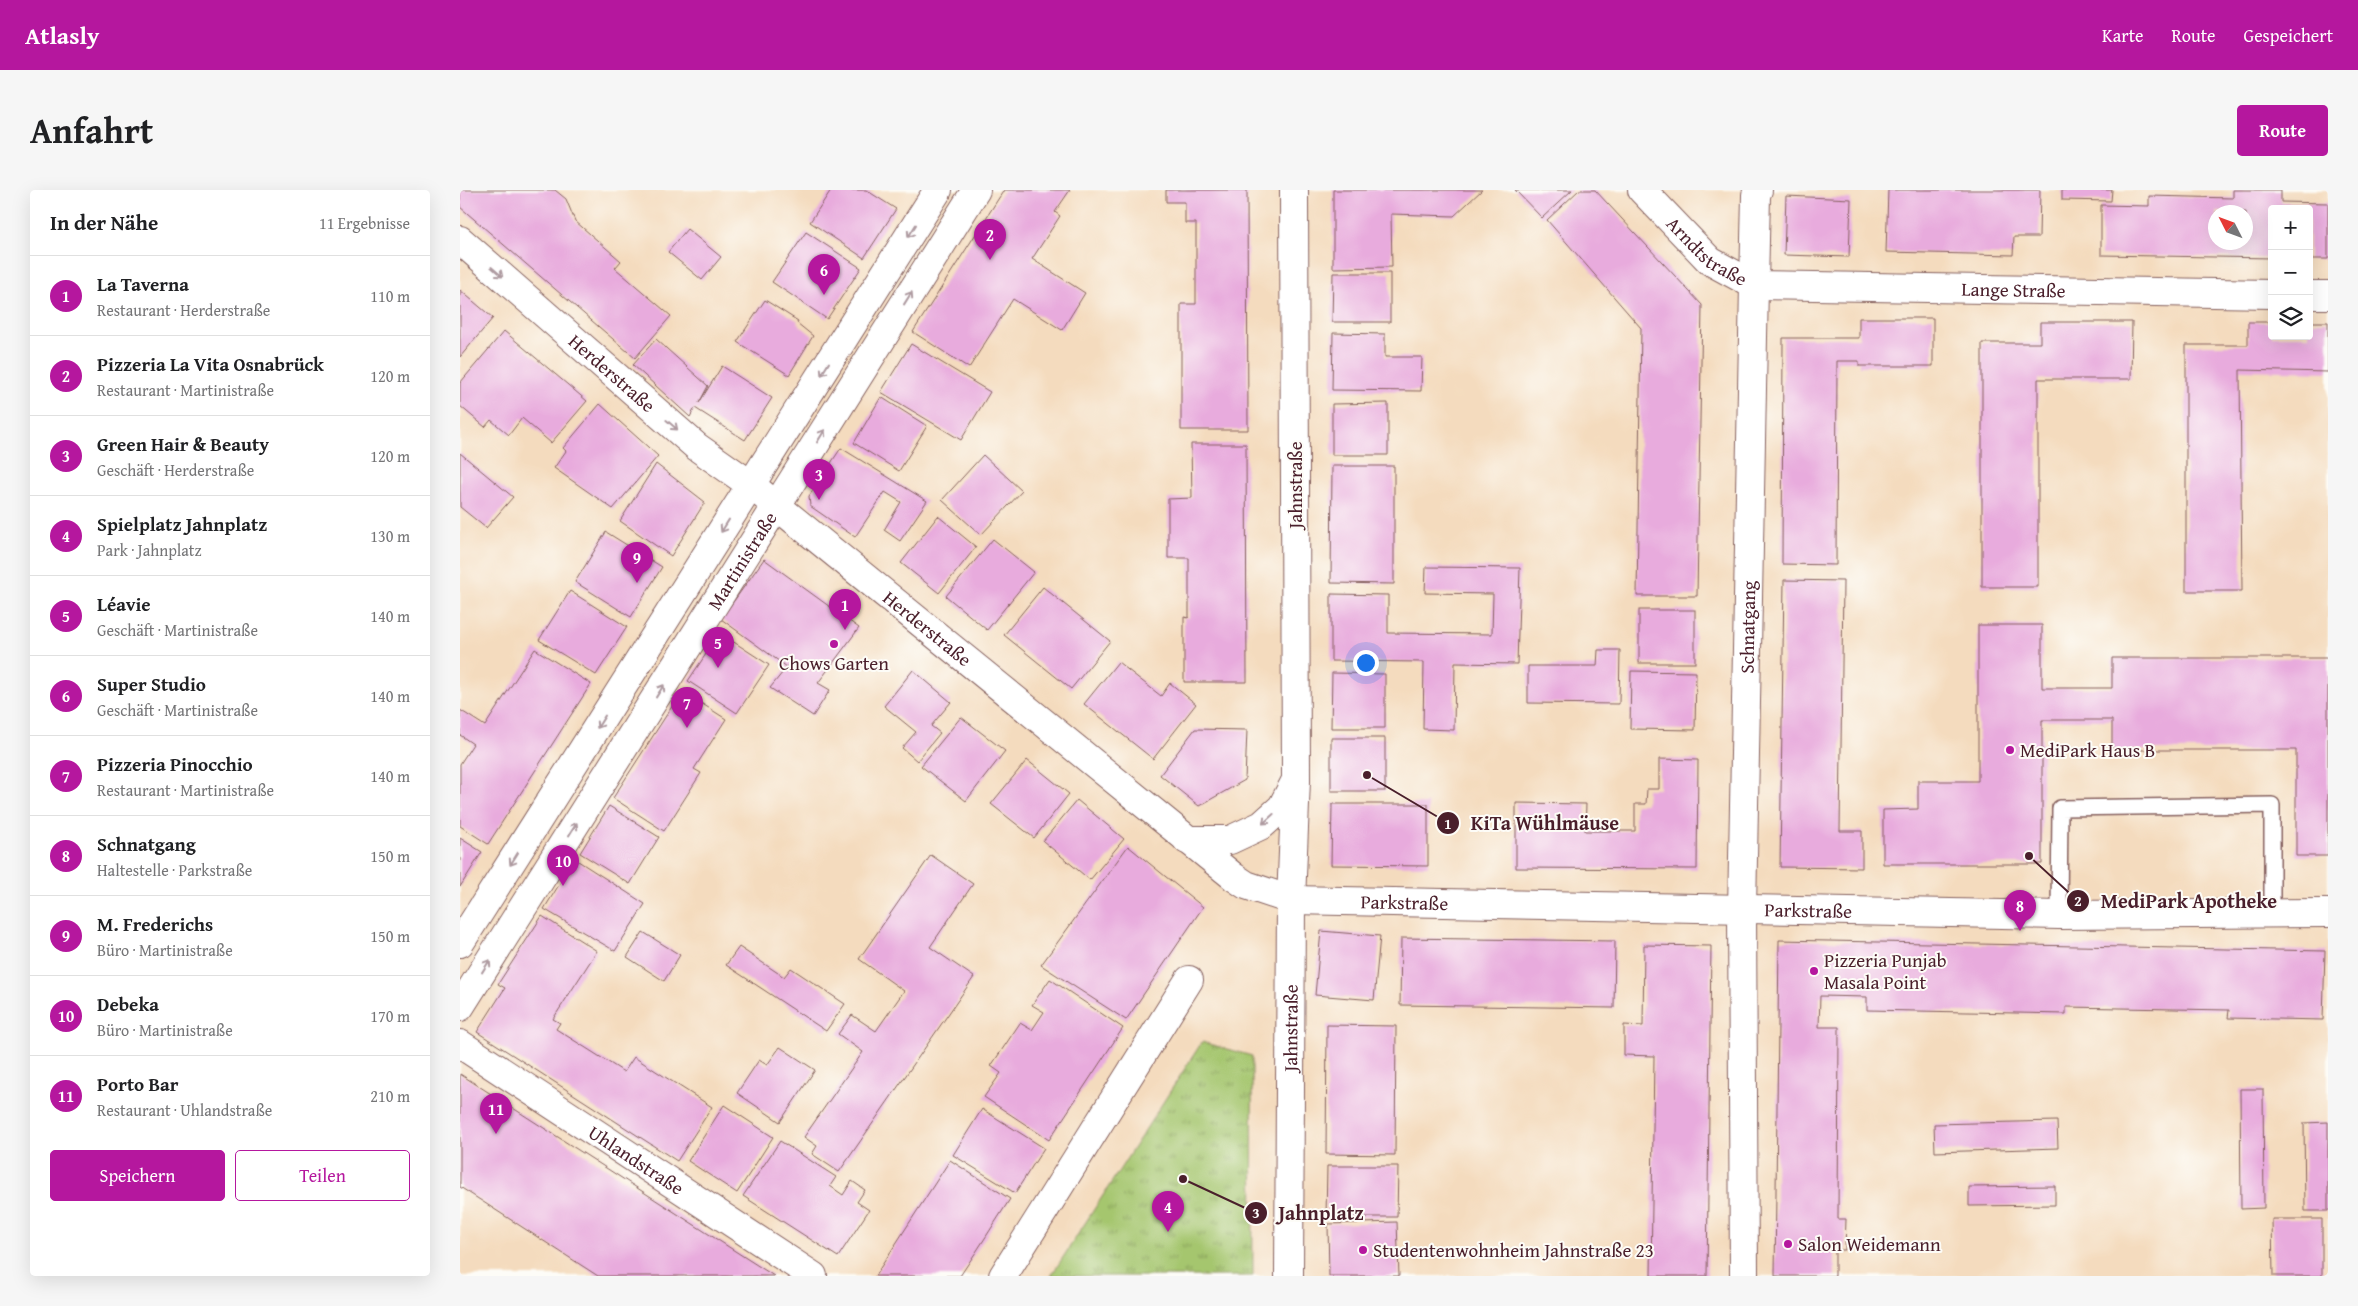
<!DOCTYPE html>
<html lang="de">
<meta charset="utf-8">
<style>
body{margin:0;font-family:"Gentium Book Plus",serif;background:#f6f6f6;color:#202124}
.controls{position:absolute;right:15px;top:15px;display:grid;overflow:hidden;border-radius:5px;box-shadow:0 5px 20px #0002}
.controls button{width:45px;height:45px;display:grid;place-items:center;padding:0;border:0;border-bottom:1px solid #e0e0e0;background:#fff;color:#202124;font:25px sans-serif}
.compass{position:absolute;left:1748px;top:15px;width:45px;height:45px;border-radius:50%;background:#fff;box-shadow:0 5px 20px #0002;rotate:312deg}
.you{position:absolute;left:905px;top:472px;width:18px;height:18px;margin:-12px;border:4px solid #fff;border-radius:50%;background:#1a73e8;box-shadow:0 0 0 8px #1a73e833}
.badge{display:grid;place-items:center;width:32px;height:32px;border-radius:50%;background:#b5179e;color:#fff;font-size:16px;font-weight:700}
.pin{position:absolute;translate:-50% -41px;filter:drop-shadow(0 1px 2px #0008)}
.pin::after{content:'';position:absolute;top:26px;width:18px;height:15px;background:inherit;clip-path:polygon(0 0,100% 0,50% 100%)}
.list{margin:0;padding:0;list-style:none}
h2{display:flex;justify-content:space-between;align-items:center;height:65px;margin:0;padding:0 20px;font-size:21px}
h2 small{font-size:16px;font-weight:400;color:#757577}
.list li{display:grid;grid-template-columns:32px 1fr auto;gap:15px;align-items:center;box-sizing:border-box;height:80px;padding:0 20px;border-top:1px solid #e0e0e0}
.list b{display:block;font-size:19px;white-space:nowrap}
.list p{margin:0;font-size:16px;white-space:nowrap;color:#757577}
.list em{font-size:16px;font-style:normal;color:#757577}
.actions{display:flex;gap:10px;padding:15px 20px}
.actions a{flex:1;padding:11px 0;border:1px solid #b5179e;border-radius:5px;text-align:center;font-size:18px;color:#b5179e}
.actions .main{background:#b5179e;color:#fff}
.icon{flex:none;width:28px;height:28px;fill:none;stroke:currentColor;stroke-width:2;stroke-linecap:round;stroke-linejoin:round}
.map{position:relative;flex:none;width:1868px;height:1086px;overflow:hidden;border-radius:5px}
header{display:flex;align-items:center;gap:30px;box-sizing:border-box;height:70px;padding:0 25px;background:#b5179e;color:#fff}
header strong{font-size:24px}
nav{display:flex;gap:28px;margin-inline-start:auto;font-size:18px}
.intro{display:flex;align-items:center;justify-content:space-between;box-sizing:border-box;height:120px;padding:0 30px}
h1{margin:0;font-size:35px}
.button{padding:12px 22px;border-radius:5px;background:#b5179e;color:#fff;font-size:18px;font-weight:700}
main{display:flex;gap:30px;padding:0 30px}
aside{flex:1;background:#fff;border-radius:5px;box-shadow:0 5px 20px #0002}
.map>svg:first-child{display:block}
.park{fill:url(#park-tufts);stroke:#78724c}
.building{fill:#e8abdd;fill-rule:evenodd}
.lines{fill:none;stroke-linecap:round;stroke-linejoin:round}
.service-casing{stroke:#86615e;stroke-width:18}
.minor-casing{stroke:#86615e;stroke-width:30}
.secondary-casing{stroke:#86615e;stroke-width:30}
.service{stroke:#fff;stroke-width:15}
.minor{stroke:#fff;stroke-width:28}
.secondary{stroke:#fff;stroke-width:28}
.oneway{stroke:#ae9aa0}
.poi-dot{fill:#b5179e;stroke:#fdfcf7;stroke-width:2}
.labels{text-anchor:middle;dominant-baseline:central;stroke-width:4;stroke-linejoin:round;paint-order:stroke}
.street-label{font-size:19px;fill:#4a1f2b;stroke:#fdfcf7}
.poi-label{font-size:19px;fill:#4a1f2b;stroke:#fdfcf7;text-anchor:start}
.leader{fill:none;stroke:#4a1f2b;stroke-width:2}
.callout-dot{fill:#4a1f2b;stroke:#fdfcf7;stroke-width:2}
.mark-label{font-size:15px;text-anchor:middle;font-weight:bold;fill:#fff}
.callout-label{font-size:20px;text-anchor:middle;font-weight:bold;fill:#4a1f2b;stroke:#fdfcf7;stroke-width:4;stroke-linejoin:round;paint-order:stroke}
</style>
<header>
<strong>Atlasly</strong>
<nav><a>Karte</a><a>Route</a><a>Gespeichert</a></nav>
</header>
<div class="intro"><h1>Anfahrt</h1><a class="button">Route</a></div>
<main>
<aside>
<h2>In der Nähe<small>11 Ergebnisse</small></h2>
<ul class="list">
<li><span class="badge">1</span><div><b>La Taverna</b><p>Restaurant · Herderstraße</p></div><em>110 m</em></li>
<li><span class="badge">2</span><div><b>Pizzeria La Vita Osnabrück</b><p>Restaurant · Martinistraße</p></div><em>120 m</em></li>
<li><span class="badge">3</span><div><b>Green Hair &amp; Beauty</b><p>Geschäft · Herderstraße</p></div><em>120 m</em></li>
<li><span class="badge">4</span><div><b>Spielplatz Jahnplatz</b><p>Park · Jahnplatz</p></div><em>130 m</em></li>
<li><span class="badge">5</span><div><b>Léavie</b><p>Geschäft · Martinistraße</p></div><em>140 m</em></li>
<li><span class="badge">6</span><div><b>Super Studio</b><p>Geschäft · Martinistraße</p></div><em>140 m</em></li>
<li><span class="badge">7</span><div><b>Pizzeria Pinocchio</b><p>Restaurant · Martinistraße</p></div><em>140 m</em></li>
<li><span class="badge">8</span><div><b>Schnatgang</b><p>Haltestelle · Parkstraße</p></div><em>150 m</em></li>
<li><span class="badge">9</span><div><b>M. Frederichs</b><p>Büro · Martinistraße</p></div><em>150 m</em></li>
<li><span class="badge">10</span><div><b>Debeka</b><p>Büro · Martinistraße</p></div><em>170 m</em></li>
<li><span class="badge">11</span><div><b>Porto Bar</b><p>Restaurant · Uhlandstraße</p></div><em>210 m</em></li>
</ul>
<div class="actions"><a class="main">Speichern</a><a>Teilen</a></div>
</aside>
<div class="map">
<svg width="1868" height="1086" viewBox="0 0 1868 1086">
<defs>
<pattern id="park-tufts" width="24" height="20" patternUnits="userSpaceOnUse" patternTransform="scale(1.25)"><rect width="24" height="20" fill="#a5c66e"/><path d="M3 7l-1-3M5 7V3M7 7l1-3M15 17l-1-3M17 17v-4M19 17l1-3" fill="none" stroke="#88a05b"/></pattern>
</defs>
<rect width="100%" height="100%" fill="#fdfcf7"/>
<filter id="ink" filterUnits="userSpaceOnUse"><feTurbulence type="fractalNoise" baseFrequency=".02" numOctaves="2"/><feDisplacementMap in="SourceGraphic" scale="10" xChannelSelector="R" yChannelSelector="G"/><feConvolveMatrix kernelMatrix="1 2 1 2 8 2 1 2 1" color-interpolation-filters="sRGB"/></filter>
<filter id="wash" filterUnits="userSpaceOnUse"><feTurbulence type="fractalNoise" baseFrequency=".0096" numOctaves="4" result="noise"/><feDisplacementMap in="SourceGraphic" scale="20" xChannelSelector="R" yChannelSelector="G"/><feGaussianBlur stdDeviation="1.12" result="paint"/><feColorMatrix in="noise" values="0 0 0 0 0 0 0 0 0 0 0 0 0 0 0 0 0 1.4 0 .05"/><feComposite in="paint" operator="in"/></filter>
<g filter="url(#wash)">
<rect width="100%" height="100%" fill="#f4dbbe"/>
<polygon class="park" points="742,852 792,866 793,1086 591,1086"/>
<g id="blocks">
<g class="building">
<polygon points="0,0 95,0 106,9 115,31 161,71 155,78 211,126 175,168 0,17"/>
<polygon points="371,0 406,0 436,19 404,68 350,32"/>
<polygon points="544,0 610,0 595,22 600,26 572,69 625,103 602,140 553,109 509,178 453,142"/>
<polygon points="706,0 787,0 788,240 721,240 721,114 736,114 736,33 725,33 725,12 706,12"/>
<polygon points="873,0 1022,0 994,26 931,24 932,77 873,78"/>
<polygon points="1055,0 1112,0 1082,28"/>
<polygon points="1119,0 1135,0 1242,115 1237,406 1177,406 1181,138 1087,30"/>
<polygon points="1428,0 1580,0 1579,47 1554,47 1553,65 1426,62"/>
<polygon points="1602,0 1652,0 1651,11 1602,10"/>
<path d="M 1773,0 L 1821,0 L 1821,12 L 1868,13 L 1868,69 L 1849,69 L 1849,19 L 1812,19 L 1812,68 L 1641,65 L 1641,15 L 1689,16 L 1689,6 L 1773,8 ZM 1756,22 L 1786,22 L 1786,52 L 1756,52 Z"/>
<polygon points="1326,6 1391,9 1389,67 1324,65"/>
<polygon points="227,39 261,67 242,90 208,62"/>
<polygon points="346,42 401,78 367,129 312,92"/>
<polygon points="873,83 930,83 930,132 872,132"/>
<polygon points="0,100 33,128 0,167"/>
<polygon points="305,110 338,131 337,133 353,146 329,185 277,152"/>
<polygon points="1399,128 1473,128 1473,176 1399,176 1399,171 1377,171 1376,375 1322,374 1323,148 1399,148"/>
<polygon points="1580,132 1672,132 1671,189 1578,189 1578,397 1522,397 1522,153 1580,153"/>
<polygon points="1788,132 1812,132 1812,146 1849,146 1849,132 1868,132 1868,182 1780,180 1782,401 1726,401 1726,155 1788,155"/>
<polygon points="44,141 127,211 91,253 62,228 49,245 31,230 25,237 0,216 0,193"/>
<polygon points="873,143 925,144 925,167 962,167 961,201 872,200"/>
<polygon points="196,149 248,196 239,213 262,176 312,208 285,250 235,218 230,227 173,175"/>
<polygon points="451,154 530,202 501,250 421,202"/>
<polygon points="421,207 467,236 439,281 394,253"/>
<polygon points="928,213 928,265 872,265 872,214"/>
<polygon points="140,214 198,266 153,319 94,278 106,261 103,258"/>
<polygon points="731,254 786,254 787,492 724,492 724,427 729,428 729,368 708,368 708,309 732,308"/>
<polygon points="381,258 467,311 440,351 424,340 441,312 425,302 395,347 350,316 349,306"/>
<polygon points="0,263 53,307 26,338 0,317"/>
<polygon points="523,265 562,301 521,345 482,310"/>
<polygon points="196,274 245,312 211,366 160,331"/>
<polygon points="872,276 934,276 934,394 871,393"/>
<polygon points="478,326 516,357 479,403 441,373"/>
<polygon points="146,342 202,377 171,427 115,392"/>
<polygon points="533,349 574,382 527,440 486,406"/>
<polygon points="304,369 399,438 358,493 370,500 353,526 310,498 327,477 261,429"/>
<polygon points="966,377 1060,378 1057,474 995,473 994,540 963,539 964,472 871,471 871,404 928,405 928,443 1032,444 1033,404 965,403"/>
<polygon points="1324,390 1383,391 1380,641 1402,641 1402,678 1320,677"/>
<polygon points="583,397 650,451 611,499 544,445"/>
<polygon points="110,401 167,437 136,485 79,450"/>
<rect x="1179" y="420" width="56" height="53"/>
<polygon points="1518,435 1582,435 1582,498 1652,498 1652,468 1868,468 1868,666 1836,666 1836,560 1652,560 1652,530 1582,530 1582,674 1423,674 1423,620 1458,619 1458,591 1518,591"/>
<polygon points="260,443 309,475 277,523 228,491"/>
<polygon points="75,459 131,494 28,654 0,636 0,574 13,554 0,545 0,520 25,536"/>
<polygon points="1138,460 1160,460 1159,514 1068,513 1068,476 1137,476"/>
<polygon points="658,472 701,506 710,493 736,514 693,569 624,514"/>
<polygon points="453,480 491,512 471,536 480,543 457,571 442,558 456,542 424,516"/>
<polygon points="1171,481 1236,482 1235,540 1170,539"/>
<polygon points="872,483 925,484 925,538 871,538"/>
<polygon points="222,501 266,529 234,579 241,583 204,641 153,608"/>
<polygon points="501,527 545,561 506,611 461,576"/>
<polygon points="735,539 787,540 785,590 739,616 700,585"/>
<rect x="871" y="548" width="54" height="53"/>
<polygon points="1199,569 1238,570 1237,679 1056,678 1056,613 1126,614 1125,641 1175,641 1175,614 1186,614 1187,599 1199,599"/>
<polygon points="567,570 609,604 574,648 531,614"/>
<polygon points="617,610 664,649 630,690 583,651"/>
<polygon points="872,614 968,614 968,676 871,675"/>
<polygon points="149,616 199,647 170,694 120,663"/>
<polygon points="0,648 22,662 0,697"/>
<polygon points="668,656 743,717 666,830 581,775"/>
<polygon points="471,665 513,694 470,757 514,787 379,982 352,964 357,956 344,947 403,862 378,844 392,825 416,841 444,801 399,769"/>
<polygon points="115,669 185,714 155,761 84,719"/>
<polygon points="82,726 137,761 93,829 100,833 96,839 164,882 174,867 252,917 217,971 17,842 45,798 38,794"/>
<polygon points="861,741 920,746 914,810 855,805"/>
<polygon points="183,742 220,765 204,791 167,767"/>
<polygon points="941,748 1155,751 1154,818 940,815"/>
<polygon points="1319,750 1865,761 1863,830 1768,828 1769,820 1606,817 1606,824 1407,820 1407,807 1360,806 1359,837 1379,837 1378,1029 1386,1029 1385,1060 1375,1060 1375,1086 1315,1086"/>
<polygon points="1184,755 1251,756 1247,1086 1191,1086 1194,866 1164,865 1164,835 1183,836"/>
<polygon points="279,757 324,787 331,778 385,814 366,841 266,775"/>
<polygon points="590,789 663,838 589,950 524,907 541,883 531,876 560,833 572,840 584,822 572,815"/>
<polygon points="867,835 936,836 935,965 866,964"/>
<polygon points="320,857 355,880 320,932 277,903 299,870 307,875"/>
<polygon points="0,884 289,1070 314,1086 138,1086 0,997"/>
<polygon points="1780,899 1803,899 1804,1018 1781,1019"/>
<polygon points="264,915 313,947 277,1003 228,971"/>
<polygon points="522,919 584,958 555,1003 493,965"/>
<polygon points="1597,931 1598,958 1475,962 1474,934"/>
<polygon points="1868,932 1868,1021 1845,1021 1844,933"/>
<polygon points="320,951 376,987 370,996 383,1005 392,991 405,1000 397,1012 409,1020 378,1067 283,1006"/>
<polygon points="490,970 550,1009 518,1059 500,1086 415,1086"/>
<polygon points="867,976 938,976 937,1027 866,1027"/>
<polygon points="1595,996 1595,1015 1509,1016 1509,997"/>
<polygon points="1812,1029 1862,1029 1862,1086 1813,1086"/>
<polygon points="937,1032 939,1086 869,1086 868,1034"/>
</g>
</g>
</g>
<g filter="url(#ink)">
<use href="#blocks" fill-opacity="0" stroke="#86615e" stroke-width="1"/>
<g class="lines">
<defs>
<polyline id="service" points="1599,725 1600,618 1812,615 1812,724"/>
<g id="minor">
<path id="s1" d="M 1182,0 L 1250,71 L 1294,95 L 1812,104"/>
<path id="s2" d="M 0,50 L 237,257 L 291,295 L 774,687 L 786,695 L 831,710 L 1599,725 L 1868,723"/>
<polyline points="1849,105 1868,105"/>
<polyline points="727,650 770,650 802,635 822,617 836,590"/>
<path id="s3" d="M 0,854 L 353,1086"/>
<polyline points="543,1086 729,790"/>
<path id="s4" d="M 829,1086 L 831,710 L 836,590 L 834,0"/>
<path id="s5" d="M 1284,1086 L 1282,720 L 1294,95 L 1296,5 L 1298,0"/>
</g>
<g id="secondary">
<polyline points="0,753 478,0"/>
<path id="s6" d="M 0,817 L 516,0"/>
</g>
</defs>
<use href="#service" class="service-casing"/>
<use href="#minor" class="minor-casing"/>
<use href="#secondary" class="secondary-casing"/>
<use href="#service" class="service"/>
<use href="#minor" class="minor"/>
<use href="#secondary" class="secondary"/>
</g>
<defs><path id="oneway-shaft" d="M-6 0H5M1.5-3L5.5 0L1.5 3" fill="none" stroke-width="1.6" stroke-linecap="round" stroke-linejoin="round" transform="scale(1.25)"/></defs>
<g class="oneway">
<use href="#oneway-shaft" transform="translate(452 41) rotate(122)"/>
<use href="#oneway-shaft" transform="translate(37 82) rotate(41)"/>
<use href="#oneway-shaft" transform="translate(448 108) rotate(-58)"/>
<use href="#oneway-shaft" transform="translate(365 179) rotate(122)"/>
<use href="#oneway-shaft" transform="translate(212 235) rotate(41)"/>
<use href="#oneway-shaft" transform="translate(361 246) rotate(-58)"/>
<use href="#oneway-shaft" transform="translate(265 336) rotate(122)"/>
<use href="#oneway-shaft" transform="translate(200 501) rotate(-58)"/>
<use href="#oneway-shaft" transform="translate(141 532) rotate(122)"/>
<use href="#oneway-shaft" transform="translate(808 629) rotate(138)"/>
<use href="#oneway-shaft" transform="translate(113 639) rotate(-58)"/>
<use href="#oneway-shaft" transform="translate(54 669) rotate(122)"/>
<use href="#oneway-shaft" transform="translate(26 776) rotate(-58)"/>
</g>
</g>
<g class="poi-dot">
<circle cx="374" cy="454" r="5"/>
<circle cx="1550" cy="560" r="5"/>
<circle cx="1354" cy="781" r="5"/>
<circle cx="1328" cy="1054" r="5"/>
<circle cx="903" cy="1060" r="5"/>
</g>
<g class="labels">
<g class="street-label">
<text stroke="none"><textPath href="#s1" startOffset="90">Arndtstraße</textPath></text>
<text stroke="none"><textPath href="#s1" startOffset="408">Lange Straße</textPath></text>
<text stroke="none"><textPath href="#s2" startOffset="202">Herderstraße</textPath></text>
<text transform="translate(835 295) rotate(-90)">Jahnstraße</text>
<text stroke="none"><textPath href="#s6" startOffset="528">Martinistraße</textPath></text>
<text stroke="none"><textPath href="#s2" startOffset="608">Herderstraße</textPath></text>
<text stroke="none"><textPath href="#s5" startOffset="649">Schnatgang</textPath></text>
<text stroke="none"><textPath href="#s2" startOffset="1178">Parkstraße</textPath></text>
<text stroke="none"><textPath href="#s2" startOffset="1582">Parkstraße</textPath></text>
<text stroke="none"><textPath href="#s4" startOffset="248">Jahnstraße</textPath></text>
<text stroke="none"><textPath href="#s3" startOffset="211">Uhlandstraße</textPath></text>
</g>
<g class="poi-label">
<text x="374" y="473" text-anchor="middle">Chows Garten</text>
<text x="1560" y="560">MediPark Haus B</text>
<text x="1364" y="770">Pizzeria Punjab<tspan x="1364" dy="22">Masala Point</tspan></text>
<text x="1338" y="1054">Salon Weidemann</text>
<text x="913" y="1060">Studentenwohnheim Jahnstraße 23</text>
</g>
</g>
<path class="leader" d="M907 585L988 633M1569 666L1618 711M723 989L796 1023"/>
<g class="callout-dot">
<circle cx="907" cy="585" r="5"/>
<circle cx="1569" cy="666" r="5"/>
<circle cx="723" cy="989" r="5"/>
<circle cx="988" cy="633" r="12"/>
<circle cx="1618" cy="711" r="12"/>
<circle cx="796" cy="1023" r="12"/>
</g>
<g class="mark-label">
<text x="988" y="639">1</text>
<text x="1618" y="716">2</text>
<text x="796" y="1028">3</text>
</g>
<g class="callout-label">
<text x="1085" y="640">KiTa Wühlmäuse</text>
<text x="1729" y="718">MediPark Apotheke</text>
<text x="861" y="1030">Jahnplatz</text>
</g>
</svg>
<div class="controls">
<button>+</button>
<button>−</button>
<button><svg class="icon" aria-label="layers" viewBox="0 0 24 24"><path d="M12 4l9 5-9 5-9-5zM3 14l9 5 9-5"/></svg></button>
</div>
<svg class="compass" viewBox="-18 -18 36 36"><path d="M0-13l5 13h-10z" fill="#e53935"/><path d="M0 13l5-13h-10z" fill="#757577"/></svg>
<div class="you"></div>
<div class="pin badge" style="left:385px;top:440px">1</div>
<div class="pin badge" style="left:530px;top:70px">2</div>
<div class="pin badge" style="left:359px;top:310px">3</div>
<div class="pin badge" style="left:708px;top:1042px">4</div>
<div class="pin badge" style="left:258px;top:478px">5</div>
<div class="pin badge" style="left:364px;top:105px">6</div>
<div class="pin badge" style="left:227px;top:538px">7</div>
<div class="pin badge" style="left:1560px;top:741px">8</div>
<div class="pin badge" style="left:177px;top:393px">9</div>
<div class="pin badge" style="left:103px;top:696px">10</div>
<div class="pin badge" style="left:36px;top:944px">11</div>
</div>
</main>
